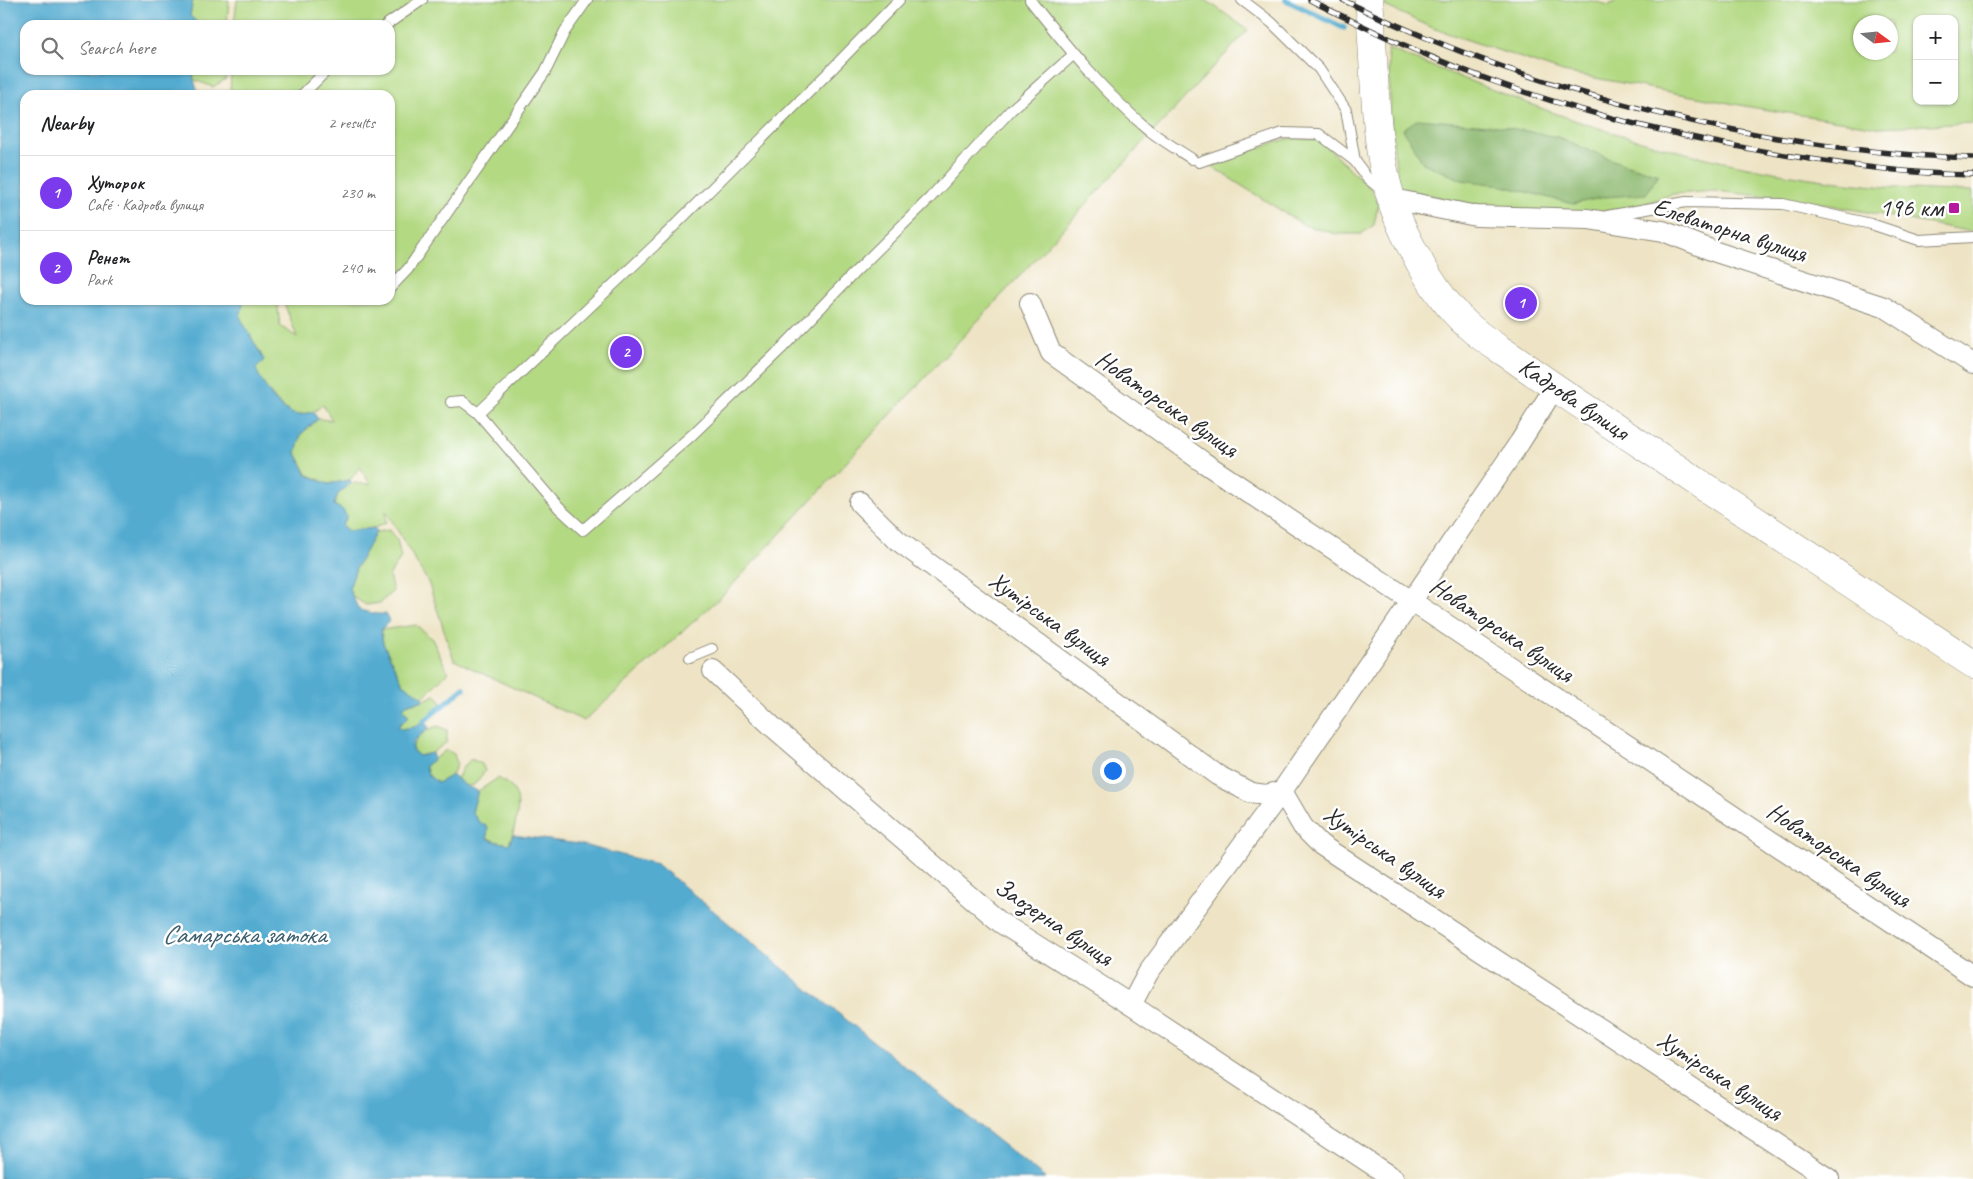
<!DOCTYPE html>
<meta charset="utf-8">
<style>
body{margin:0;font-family:Caveat,sans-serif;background:#f2f2f2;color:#202124}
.controls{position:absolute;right:15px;top:15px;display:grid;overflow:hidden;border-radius:10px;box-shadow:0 1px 4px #0004}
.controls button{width:45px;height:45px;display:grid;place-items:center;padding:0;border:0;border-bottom:1px solid #e0e0e0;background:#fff;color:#202124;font:25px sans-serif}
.compass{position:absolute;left:1853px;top:15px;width:45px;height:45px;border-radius:50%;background:#fff;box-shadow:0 1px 4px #0004;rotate:105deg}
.you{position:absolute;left:1112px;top:770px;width:18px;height:18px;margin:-12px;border:4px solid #fff;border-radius:50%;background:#1a73e8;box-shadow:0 0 0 8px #1a73e833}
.badge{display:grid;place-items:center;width:32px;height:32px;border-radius:50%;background:#7c3aed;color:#fff;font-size:16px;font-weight:700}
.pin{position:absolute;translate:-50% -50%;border:2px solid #fff;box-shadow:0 1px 5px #0006}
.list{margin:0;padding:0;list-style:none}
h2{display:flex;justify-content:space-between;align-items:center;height:65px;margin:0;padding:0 20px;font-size:21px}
h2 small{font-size:16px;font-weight:400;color:#757577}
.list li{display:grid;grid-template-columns:32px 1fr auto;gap:15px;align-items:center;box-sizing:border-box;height:75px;padding:0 20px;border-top:1px solid #e0e0e0}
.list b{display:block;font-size:19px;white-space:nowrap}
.list p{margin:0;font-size:16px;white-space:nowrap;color:#757577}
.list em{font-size:16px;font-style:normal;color:#757577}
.icon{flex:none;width:28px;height:28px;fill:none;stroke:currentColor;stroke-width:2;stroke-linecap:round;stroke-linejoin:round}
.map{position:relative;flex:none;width:1973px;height:1179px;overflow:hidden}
.search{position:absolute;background:#fff;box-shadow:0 1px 4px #0004;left:20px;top:20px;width:375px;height:55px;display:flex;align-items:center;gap:12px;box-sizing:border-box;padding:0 18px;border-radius:15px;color:#757577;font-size:19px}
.panel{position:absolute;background:#fff;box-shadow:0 1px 4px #0004;left:20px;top:90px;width:375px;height:215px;border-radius:15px}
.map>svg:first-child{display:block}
.green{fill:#b3d983;stroke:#6f8257;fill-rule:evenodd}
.forest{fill:#8eb971;stroke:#5c724e}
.water{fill:#53abd0;stroke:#3f6b7e}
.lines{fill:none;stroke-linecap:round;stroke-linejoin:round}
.stream{stroke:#53abd0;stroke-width:5.5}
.lane-casing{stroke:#8c8878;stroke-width:12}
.street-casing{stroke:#8c8878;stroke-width:22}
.secondary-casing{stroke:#8c8878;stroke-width:29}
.lane{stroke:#fff;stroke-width:10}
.street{stroke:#fff;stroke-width:20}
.secondary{stroke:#fff;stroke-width:28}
.rail-casing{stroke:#2b2b2b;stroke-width:5.5}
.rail{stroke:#fff;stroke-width:4;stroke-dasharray:11;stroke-linecap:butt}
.poi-dot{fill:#b5179e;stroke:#fff;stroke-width:2}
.labels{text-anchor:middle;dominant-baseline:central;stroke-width:5;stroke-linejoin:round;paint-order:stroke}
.poi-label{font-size:25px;fill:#2b2b2b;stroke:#fff;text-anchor:end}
.street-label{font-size:25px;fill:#2b2b2b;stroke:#fff}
.water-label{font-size:26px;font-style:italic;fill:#3b5e6d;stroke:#fff}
</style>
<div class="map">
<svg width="1973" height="1179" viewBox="0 0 1973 1179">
<rect width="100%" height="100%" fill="#fff"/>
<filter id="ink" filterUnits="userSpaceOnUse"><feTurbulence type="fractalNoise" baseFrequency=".02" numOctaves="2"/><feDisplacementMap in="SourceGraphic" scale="10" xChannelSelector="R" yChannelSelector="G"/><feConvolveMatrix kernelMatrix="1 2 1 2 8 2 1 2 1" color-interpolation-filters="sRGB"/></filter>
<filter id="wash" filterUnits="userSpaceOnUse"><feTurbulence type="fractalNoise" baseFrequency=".0096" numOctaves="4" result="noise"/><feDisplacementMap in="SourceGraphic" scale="20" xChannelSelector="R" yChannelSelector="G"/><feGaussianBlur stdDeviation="1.12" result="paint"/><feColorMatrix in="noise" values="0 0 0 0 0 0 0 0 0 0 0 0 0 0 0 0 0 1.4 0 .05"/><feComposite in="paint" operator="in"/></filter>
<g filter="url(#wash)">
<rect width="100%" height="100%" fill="#eee4c5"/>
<g class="green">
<polygon points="193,0 229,0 227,24 200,25 190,16"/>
<path d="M 237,0 L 1206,0 L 1248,30 L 724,594 L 584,721 L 454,660 L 428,582 L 386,511 L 386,523 L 374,528 L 348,531 L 342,525 L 334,505 L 338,494 L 351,483 L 370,484 L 360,467 L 350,480 L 328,484 L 307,474 L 296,453 L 301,434 L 318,419 L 332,420 L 323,405 L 313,412 L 294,415 C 277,404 264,388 255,369 L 264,360 L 240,317 L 242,301 L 277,300 L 280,326 L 297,337 L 283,300 L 390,300 L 390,95 L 230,95 L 231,70 L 390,70 L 390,25 L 234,25 Z"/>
<path d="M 1386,0 L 1589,0 L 1609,5 L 1619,0 L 1973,0 L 1973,123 L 1878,127 L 1756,108 L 1563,72 L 1435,29 L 1385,6 ZM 1917,19 L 1954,19 L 1954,101 L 1917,101 ZM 1860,22 L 1890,22 L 1890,52 L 1860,52 Z"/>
<path d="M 1388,49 C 1472,81 1555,117 1641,141 C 1744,171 1866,191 1973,191 L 1973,232 L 1808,201 L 1715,191 L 1673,194 L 1632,208 L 1573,215 L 1470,204 L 1398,188 L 1391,121 Z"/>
<polygon points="194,70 226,70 226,79 213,87 192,79"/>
<polygon points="1291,138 1320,140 1372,190 1378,204 1374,225 1361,234 1337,234 1304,225 1212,167 1263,146"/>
<polygon points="389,530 397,540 401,557 389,576 393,591 380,603 366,605 353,597 349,589 356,568 376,532"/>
<polygon points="416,625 432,639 448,672 423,697 403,684 383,643 381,630"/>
<polygon points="435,695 441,700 439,709 414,727 401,729 398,726 409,716 403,709 406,704 422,701"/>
<path d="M 438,726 L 447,730 L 447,742 L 432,753 L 419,756 L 412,750 C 414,738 426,729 438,726 Z"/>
<polygon points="446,750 454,754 457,764 452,775 438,783 429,776 425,766"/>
<polygon points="471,759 482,764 485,771 474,785 466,786 457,779 463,767"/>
<path d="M 498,778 C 505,782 515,788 517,797 C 520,811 514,831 509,844 C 480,840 487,834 472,812 L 478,791 Z"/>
</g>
<polygon class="forest" points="1418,119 1500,126 1558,137 1620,163 1659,174 1646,194 1605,197 1573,204 1499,185 1462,180 1423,163 1403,129"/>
<path class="water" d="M 0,0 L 193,0 L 190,16 L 200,25 L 25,25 L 25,70 L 194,70 C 192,83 198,85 197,95 L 25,95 L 25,300 L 244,300 L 240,317 L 264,360 L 256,369 C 262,383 278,410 294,414 C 299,416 308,413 313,412 L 318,419 L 301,434 L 296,453 L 307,475 L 328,484 L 350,480 L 351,483 L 338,494 L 334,505 L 343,510 L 347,517 L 342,526 L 348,531 L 374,528 L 376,532 L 356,568 L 349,589 L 359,610 L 378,614 L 386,614 L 389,621 L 381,630 L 383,643 L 403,684 L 423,697 L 422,701 L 406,704 L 403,710 L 409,716 L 398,726 L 402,729 L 414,727 L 424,721 L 429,728 L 413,742 L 412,750 L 419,756 L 432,753 L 434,759 L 425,766 L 429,776 L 438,783 L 452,775 L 466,786 L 478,791 L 472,812 L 480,823 L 488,827 L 487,838 L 493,841 L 509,844 L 513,835 L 579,844 L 657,864 L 809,990 L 1046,1179 L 0,1179 Z"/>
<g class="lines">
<g class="stream">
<polyline points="1286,0 1344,28"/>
<polyline points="424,721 464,688"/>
</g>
</g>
</g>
<g filter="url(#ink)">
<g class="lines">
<defs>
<g id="lane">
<path d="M 1030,0 C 1067,47 1104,93 1150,131 C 1163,141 1178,150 1192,159"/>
<polyline points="1242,0 1271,22 1319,69 1346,110 1355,161 1367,178 1383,191"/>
<polyline points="386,25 422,0"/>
<polyline points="302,95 327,70"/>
<polyline points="1199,162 1283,133 1319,134 1355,161"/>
<polyline points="1607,216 1686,202 1783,204 1871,224 1919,240 1973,237"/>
<polyline points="390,288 408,269 545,72 565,31 587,0"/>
<polyline points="451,402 462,401 478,413 559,508 583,530 692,435 781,349 854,273 930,198 1011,110 1073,55"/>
<polyline points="478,413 655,245 832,69 899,0"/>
<polyline points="690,658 712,649"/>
</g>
<g id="street">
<polyline points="1393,199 1476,216 1588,219 1663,231 1716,252 1884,307 1973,364"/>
<polyline points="1030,303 1051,353 1203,462 1973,976"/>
<polyline points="860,503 897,540 1217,775 1251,793 1266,795 1282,791 1303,827 1321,845 1829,1179"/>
<polyline points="713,671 774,728 1001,923 1131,1005 1394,1179"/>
<polyline points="1131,1005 1148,973 1282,791 1520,442 1555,387"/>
</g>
<path id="secondary" d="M 1369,0 C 1377,76 1370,161 1404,232 C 1421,268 1442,304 1473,330 C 1487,342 1505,352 1520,363 C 1562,393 1605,421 1648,449 C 1756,521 1865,593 1973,664"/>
</defs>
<use href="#lane" class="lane-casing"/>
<use href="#street" class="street-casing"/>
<use href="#secondary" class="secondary-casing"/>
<use href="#lane" class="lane"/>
<use href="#street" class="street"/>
<use href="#secondary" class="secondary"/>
<defs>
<g id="rail">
<path d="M 1310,0 C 1373,32 1437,62 1504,85 C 1595,117 1690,139 1785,155 C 1847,165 1910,174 1973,175"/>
<path d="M 1343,0 C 1465,60 1596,102 1729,129 C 1809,145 1891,156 1973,158"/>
</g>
</defs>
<use href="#rail" class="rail-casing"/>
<use href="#rail" class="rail"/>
</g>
</g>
<rect class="poi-dot" x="1948" y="202" width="12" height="12" rx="2.5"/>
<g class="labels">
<g class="poi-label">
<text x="1943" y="208">196 км</text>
</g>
<g class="street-label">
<text transform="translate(1730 230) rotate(18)">Елеваторна вулиця</text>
<text transform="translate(1574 399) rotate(34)">Кадрова вулиця</text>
<text transform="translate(1167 404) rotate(35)">Новаторська вулиця</text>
<text transform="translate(1050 619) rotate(36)">Хутірська вулиця</text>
<text transform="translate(1502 630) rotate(34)">Новаторська вулиця</text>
<text transform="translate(1385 852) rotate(35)">Хутірська вулиця</text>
<text transform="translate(1839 855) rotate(34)">Новаторська вулиця</text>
<text transform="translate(1054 922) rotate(34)">Заозерна вулиця</text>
<text transform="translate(1720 1076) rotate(33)">Хутірська вулиця</text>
</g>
<g class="water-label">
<text x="244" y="934">Самарська затока</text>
</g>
</g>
</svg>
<div class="controls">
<button>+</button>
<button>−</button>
</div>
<svg class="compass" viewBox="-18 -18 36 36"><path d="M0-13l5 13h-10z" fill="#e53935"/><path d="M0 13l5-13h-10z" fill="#757577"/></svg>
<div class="you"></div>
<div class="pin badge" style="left:1521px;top:303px">1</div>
<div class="pin badge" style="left:626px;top:352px">2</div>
<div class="search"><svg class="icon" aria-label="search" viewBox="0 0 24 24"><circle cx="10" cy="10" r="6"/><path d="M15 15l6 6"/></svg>Search here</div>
<section class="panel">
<h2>Nearby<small>2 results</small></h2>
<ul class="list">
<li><span class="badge">1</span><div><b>Хуторок</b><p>Café · Кадрова вулиця</p></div><em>230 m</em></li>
<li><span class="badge">2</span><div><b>Ренет</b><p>Park</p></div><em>240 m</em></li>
</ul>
</section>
</div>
